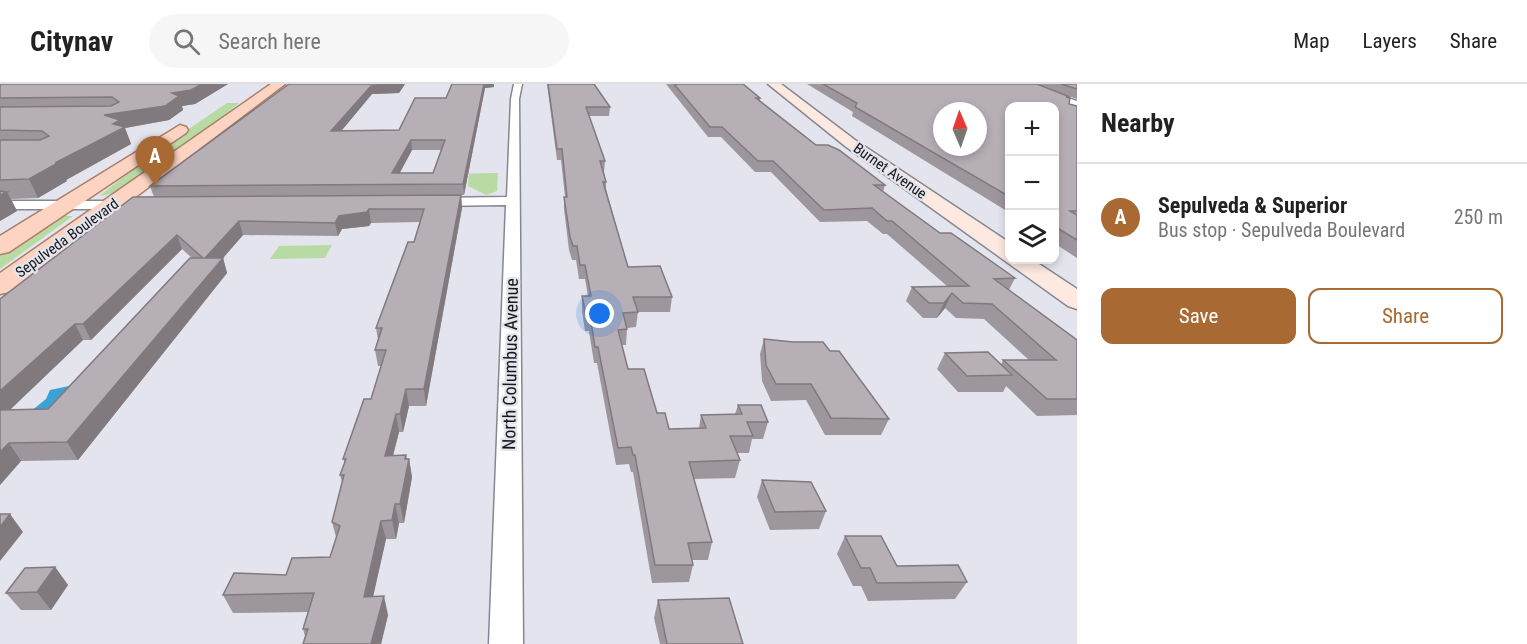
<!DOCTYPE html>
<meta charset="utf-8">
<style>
body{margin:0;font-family:"Roboto Condensed",sans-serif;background:#f6f6f6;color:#222}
.controls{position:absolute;right:18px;top:18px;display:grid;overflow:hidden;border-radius:12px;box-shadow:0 3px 9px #0003}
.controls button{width:54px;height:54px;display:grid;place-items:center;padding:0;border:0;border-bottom:2px solid #e0e0e0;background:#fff;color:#222;font:30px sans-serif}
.compass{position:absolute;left:933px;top:18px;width:54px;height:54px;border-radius:50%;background:#fff;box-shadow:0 3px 9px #0003;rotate:358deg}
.you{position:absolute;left:600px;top:230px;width:21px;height:21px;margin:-15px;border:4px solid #fff;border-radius:50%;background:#1a73e8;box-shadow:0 0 0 9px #1a73e833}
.badge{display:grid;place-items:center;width:39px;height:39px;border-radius:50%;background:#a96932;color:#fff;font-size:20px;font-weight:700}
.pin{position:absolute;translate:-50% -50px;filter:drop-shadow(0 2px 3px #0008)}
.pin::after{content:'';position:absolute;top:32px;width:21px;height:18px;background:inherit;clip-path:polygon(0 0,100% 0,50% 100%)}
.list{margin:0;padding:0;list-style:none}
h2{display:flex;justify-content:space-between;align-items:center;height:78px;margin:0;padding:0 24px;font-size:26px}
h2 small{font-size:20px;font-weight:400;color:#767676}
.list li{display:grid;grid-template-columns:39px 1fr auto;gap:18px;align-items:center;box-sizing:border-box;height:108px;padding:0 24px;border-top:2px solid #e0e0e0}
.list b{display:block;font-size:22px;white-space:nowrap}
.list p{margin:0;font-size:20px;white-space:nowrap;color:#767676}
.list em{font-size:20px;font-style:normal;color:#767676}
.actions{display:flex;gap:12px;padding:18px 24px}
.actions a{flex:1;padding:14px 0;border:2px solid #a96932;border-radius:12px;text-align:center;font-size:21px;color:#a96932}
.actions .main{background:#a96932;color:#fff}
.icon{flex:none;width:33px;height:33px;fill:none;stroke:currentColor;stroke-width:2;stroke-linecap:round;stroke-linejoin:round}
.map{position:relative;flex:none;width:1077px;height:560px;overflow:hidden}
header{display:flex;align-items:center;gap:36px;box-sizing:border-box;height:84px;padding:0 30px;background:#fff;border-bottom:2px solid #e0e0e0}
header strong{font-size:28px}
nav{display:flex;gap:33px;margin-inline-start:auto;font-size:21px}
.search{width:420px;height:54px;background:#f6f6f6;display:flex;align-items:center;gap:15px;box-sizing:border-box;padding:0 21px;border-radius:33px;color:#767676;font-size:22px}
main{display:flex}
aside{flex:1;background:#fff}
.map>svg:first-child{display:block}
.green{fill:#b8dba4}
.water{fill:#3ba2d4}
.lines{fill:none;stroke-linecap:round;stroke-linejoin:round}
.street-casing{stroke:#868790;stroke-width:3}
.secondary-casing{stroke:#868790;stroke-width:3}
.primary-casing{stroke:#ac7e6b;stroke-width:3}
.street{fill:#fff;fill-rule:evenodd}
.secondary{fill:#fee9e0;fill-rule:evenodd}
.primary{fill:#fdd3c1;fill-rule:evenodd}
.wall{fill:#9d969d;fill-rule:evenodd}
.shaded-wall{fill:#807a7f}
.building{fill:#b7afb6;stroke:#807a7f;stroke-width:1.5;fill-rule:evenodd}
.labels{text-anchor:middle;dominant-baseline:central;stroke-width:4.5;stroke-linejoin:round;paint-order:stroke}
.far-street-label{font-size:15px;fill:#17171a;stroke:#e3e4ed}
.street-label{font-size:18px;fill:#17171a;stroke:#e3e4ed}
</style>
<header>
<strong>Citynav</strong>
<div class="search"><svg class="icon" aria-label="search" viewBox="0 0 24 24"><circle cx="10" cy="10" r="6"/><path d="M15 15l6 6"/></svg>Search here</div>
<nav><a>Map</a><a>Layers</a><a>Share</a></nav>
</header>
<main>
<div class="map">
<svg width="1077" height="560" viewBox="0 0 1077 560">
<rect width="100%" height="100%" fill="#e3e4ed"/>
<g class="green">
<polygon points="227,19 239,19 215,39 117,109 99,112 159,65"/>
<polygon points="498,89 497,107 486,111 468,102 469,90 443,90"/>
<polygon points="61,132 73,132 0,185 0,170"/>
<polygon points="332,161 325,174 270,175 279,162"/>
</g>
<polygon class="water" points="69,302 70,305 57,315 60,317 51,327 30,328 46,315 50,306"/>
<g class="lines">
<defs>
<g id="street">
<polygon points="514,0 522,0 519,15 523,560 489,560 506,121 432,122 425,118 432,114 507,113 511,15"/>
<polygon points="1014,0 1026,0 1077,17 1077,23"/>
<polygon points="0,117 125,117 132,121 125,125 0,125"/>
</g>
<polygon id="secondary" points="768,0 781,0 855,56 1010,159 1010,176 1033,176 1077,205 1077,225 1068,222 845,62"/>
<g id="primary">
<polygon points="271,0 285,0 10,208 0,210 0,189"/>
<polygon points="180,41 186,43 188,46 186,49 9,168 0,170 0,152"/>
</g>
</defs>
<use href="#street" class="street-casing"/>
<use href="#secondary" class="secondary-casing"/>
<use href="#primary" class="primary-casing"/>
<use href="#street" class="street"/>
<use href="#secondary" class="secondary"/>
<use href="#primary" class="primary"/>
</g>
<g class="wall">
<polygon points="0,0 228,0 195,20 182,22 183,26 169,36 125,44 131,60 66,96 67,97 38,114 11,115 17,127 0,137"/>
<path d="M 289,0 L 405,0 L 399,9 L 372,10 L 341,47 L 399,46 L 446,14 L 452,0 L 494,3 L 485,4 L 464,111 L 461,111 L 462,124 L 426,322 L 409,322 L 403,348 L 399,348 L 393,372 L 406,371 L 406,375 L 409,375 L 412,393 L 404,439 L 399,439 L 396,455 L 386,455 L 373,512 L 388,531 L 381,560 L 303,560 L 305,552 L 303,545 L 308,528 L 233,529 L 223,511 L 286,491 L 330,473 L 336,453 L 332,438 L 342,398 L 340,391 L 345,379 L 343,375 L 371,315 L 381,282 L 378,282 L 375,266 L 378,256 L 376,244 L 414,158 L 420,138 L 371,139 L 369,142 L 342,145 L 338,152 L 243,151 L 223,174 L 227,189 L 78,376 L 21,377 L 0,401 L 0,215 L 154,113 L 150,102 ZM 412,66 L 441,66 L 433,89 L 399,89 ZM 182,165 L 192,174 L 48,325 L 10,326 L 83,256 L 91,256 Z"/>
<polygon points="547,0 594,0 610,23 609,32 589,32 605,77 604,88 606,98 606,105 628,183 672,213 670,228 638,228 636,243 627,244 626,261 622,261 628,285 657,329 669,345 699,344 701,331 735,330 738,321 768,338 763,355 752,355 749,369 737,369 740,376 735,394 694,395 712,458 708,476 692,476 693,481 689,498 652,499 633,388 631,388 629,380 616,381 597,279 594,279 589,247 585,247 582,227 582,212 588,212 585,195 579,195 576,176 572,176 569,166 564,125 564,113 565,113 561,76 557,76"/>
<polygon points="666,0 743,0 760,14 760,18 816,61 885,101 883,108 940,149 1015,194 1009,206 1077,256 1077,331 1037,332 1006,302 1003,308 958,308 937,285 945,269 1001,281 1003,276 1029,276 984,235 956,234 945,224 937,234 923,234 906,217 912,203 947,202 887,150 883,150 867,137 820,138 771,88 755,88 721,53 708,53"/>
<polygon points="807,0 1077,0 1077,15 1063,10 1070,13 1069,20 1077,22 1077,174 1054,159 1054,22 1010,22 1010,129 852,32 853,28"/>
<polygon points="764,255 830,267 889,335 881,351 825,351 806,316 771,317 762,297 760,270"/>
<polygon points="762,396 826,427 819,445 770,446 757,413"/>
<polygon points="845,452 897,482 967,498 955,515 868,517 861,502 853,502 837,470"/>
<polygon points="55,483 68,501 51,526 21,526 6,509"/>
<polygon points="658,516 743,560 660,560 654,534"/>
</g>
<g class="shaded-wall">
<polygon points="202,0 228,0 195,20 182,22 183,26 169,36 125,44 131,60 66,96 67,97 38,114 29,95 55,79 104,31"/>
<polygon points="399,0 405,0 399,9 372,10 333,57 331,47 371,2"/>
<polygon points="484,0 494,0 494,3 485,4 464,111 463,100"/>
<polygon points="411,56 412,66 394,100 392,89"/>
<polygon points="7,108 17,127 0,137 0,111"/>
<polygon points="461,111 462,124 426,322 424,305"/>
<polygon points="369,125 371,139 369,142 342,145 338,152 335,139 339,132"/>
<polygon points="239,137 243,151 223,174 227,189 78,376 67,358 205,174"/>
<polygon points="177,151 182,165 91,256 83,240"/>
<polygon points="952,209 945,224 937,234 944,219"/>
<polygon points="75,240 83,256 0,335 0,307"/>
<polygon points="406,305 409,322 403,348 400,330"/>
<polygon points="396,330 399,348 388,390 385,372"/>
<polygon points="9,359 21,377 0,401 0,368"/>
<polygon points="406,371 408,382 409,375 412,393 404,439 400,420"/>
<polygon points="395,420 399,439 396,455 392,436"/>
<polygon points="10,430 23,448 0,477 0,443"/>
<polygon points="381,437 386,455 369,531 364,513"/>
<polygon points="55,483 68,501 51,526 37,508"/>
<polygon points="384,512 388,531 381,560 371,560"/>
</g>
<g class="building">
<polygon points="0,0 202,0 191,6 172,9 179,12 165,22 104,31 120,36 113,40 125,43 55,79 58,79 29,95 0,96 0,56 40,56 49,52 42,47 0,46 0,23 111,22 119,18 112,13 0,14"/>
<path d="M 289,0 L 399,0 L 371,2 L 331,47 L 399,46 L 415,14 L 446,14 L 452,0 L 484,0 L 463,100 L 150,102 ZM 411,56 L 445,56 L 433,89 L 392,89 Z"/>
<polygon points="548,0 594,0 610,23 586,23 605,77 600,77 606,98 603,98 628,183 660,182 672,213 633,213 638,228 623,229 627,245 618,246 628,285 644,285 657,329 665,329 669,345 706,344 701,331 742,330 738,321 761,321 768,338 747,338 753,352 730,352 740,376 689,378 712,458 688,459 693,481 655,481 635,371 633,371 631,363 618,364 598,263 595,263 590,232 586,232 582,212 591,212 585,181 580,181 577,162 573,162 570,153 564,113 567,113 562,65 557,65"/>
<polygon points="674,0 743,0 760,14 756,14 816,61 828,61 839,66 885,101 874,101 940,149 951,149 1015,194 994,195 1077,256 1077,315 1047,315 1003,276 1056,276 992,220 963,219 952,209 944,219 929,219 912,203 969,202 892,137 887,137 872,124 824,126 773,77 758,77 722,43 710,43"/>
<path d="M 823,0 L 1037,0 L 1070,13 L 1066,13 L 1070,14 L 1069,20 L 1077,22 L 1077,127 L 1070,127 L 1077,131 L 1077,156 L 1054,142 L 1054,22 L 1010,22 L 1010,113 L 855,23 L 857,19 ZM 942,27 L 978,27 L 978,63 L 942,63 Z"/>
<polygon points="1061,0 1077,0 1077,5"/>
<polygon points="0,107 7,108 0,111"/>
<polygon points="461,111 424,305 406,305 400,330 396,330 385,372 406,371 405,375 409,375 400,420 395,420 392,436 381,437 364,513 384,512 371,560 303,560 308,545 303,545 314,509 223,511 234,489 286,491 292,474 330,473 340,442 332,438 344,391 340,391 346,375 343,375 364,315 371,315 386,266 375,266 382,244 376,244 408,158 414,158 424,125 369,125 367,128 339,132 335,139 239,137 205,174 223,174 67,358 9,359 0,368 0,326 48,325 190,174 203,174 177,151 83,240 75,240 0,307 0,215 133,113"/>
<polygon points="764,255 793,258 823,258 830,267 839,267 889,335 831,334 811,300 776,300 766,281"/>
<polygon points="988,268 1012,291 967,292 945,269"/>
<polygon points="762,396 811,398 826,427 775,428"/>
<polygon points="0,430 10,430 0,443"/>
<polygon points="845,452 881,452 897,482 958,481 967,498 877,499 870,484 861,484"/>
<polygon points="55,483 37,508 6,509 25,484"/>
<polygon points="729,514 743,560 667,560 658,516"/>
</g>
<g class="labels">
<g class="far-street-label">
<text transform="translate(890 87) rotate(35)">Burnet Avenue</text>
<text transform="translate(67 154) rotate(-36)">Sepulveda Boulevard</text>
</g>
<g class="street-label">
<text transform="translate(510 280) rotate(-89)">North Columbus Avenue</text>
</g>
</g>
</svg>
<div class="controls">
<button>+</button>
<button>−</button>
<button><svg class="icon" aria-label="layers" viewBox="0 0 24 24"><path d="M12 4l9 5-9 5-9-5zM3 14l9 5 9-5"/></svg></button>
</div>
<svg class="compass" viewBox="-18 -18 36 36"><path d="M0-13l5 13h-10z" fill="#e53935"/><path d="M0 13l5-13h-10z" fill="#767676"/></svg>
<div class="you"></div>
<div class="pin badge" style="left:155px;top:102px">A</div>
</div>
<aside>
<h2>Nearby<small></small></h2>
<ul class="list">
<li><span class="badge">A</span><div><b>Sepulveda &amp; Superior</b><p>Bus stop · Sepulveda Boulevard</p></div><em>250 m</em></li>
</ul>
<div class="actions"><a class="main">Save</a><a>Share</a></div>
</aside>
</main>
